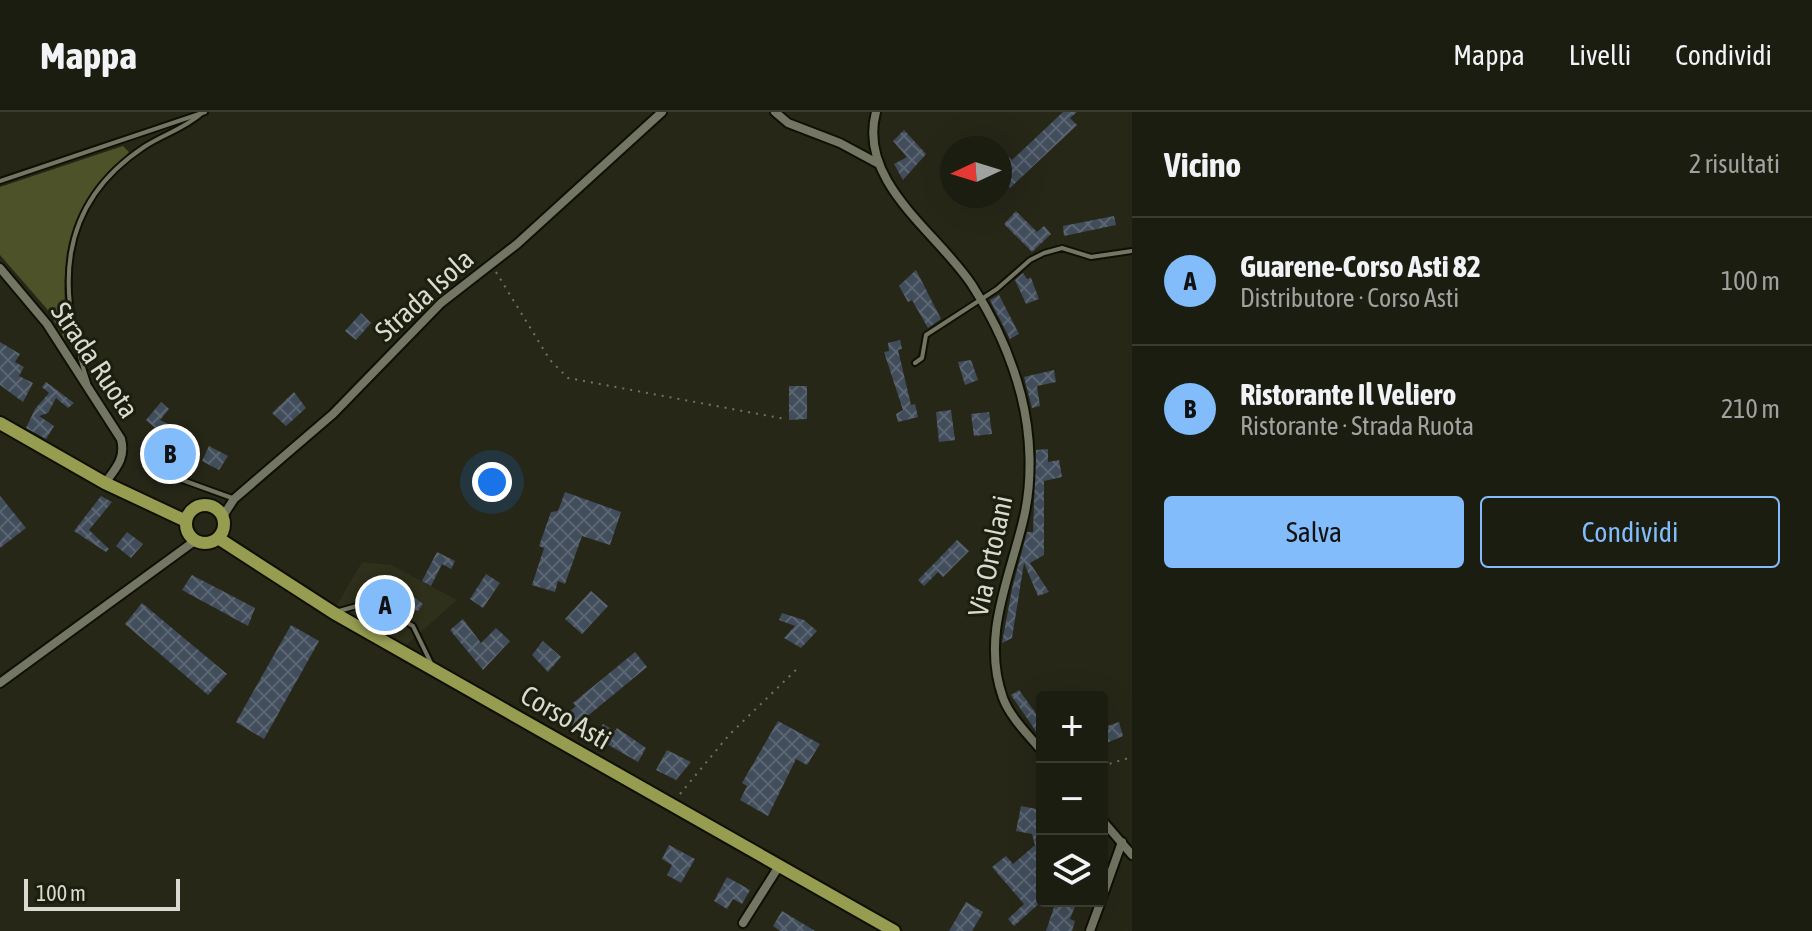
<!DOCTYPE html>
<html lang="it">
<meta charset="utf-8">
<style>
body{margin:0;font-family:"Asap Condensed",sans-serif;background:#292a1f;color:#f1f3f6}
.controls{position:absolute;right:24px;bottom:24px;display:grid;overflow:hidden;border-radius:8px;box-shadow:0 8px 32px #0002}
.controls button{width:72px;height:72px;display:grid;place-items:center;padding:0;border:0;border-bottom:2px solid #3a3b31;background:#1c1d11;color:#f1f3f6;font:40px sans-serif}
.compass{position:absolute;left:940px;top:24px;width:72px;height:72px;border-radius:50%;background:#1c1d11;box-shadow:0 8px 32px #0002;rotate:266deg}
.scale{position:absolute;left:24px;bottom:20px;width:156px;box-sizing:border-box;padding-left:8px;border:4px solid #d9dad0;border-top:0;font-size:22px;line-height:28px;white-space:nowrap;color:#d9dad0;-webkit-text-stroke:6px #1c1e0e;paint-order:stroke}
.you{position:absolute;left:492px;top:370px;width:28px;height:28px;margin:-20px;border:6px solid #fff;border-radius:50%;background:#1a73e8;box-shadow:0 0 0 12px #1a73e833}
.badge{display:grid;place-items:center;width:52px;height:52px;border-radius:50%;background:#82bcfa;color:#111;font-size:26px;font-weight:700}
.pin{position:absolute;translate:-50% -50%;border:4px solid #fff;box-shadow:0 2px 8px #0006}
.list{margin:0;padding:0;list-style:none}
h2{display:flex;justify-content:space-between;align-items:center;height:104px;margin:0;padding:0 32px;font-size:34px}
h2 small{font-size:26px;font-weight:400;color:#a0a29f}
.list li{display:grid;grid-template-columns:52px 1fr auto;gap:24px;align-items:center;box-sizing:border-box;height:128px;padding:0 32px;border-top:2px solid #3a3b31}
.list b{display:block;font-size:30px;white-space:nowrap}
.list p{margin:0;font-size:26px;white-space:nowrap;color:#a0a29f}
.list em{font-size:26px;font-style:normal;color:#a0a29f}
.actions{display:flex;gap:16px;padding:24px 32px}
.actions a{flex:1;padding:18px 0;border:2px solid #82bcfa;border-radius:8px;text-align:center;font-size:28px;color:#82bcfa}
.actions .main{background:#82bcfa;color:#111}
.icon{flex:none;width:44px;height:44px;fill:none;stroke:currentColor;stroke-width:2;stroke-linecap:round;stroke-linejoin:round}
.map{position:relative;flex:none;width:1132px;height:819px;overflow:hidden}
header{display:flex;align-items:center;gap:48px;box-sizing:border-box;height:112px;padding:0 40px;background:#1c1d11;border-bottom:2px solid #3a3b31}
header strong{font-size:38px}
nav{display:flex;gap:44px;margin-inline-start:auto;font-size:28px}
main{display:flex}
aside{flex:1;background:#1c1d11}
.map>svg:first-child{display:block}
.built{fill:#2e301b}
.green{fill:#4e5228}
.building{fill:url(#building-cross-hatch)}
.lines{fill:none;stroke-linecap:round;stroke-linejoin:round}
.service-casing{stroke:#0f1003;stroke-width:8}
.minor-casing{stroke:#0f1003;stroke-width:12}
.primary-casing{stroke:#0f1003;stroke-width:16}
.path{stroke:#727366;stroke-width:2;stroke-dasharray:2 6;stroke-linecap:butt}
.service{stroke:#737663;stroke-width:4}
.minor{stroke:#737663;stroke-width:8}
.primary{stroke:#969d51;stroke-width:12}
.labels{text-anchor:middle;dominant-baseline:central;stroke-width:6;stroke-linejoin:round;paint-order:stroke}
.street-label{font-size:28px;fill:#d9dad0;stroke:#1c1e0e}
</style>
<header>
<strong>Mappa</strong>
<nav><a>Mappa</a><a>Livelli</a><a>Condividi</a></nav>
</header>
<main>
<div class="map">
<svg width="1132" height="819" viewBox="0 0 1132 819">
<defs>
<pattern id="building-cross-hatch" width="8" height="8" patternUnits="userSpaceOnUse" patternTransform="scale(2)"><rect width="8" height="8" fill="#414d5b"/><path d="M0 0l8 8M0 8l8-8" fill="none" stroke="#5c6672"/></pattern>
</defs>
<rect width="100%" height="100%" fill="#262717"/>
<polygon class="built" points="362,450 391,453 457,488 405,534 336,495"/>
<path class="green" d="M 123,34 L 129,40 C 120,52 108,60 99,72 C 64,115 60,168 68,221 L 68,228 L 65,228 L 47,197 L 0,143 L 0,75 Z"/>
<g class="building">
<polygon points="1063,0 1077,0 1070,6 1077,13 1010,76 1000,65 1000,37 1012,48"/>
<polygon points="904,18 926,42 903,68 894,52 907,45 893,29"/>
<polygon points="1016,99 1037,120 1044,114 1051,122 1032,140 1004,112"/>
<polygon points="1114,104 1116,113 1064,124 1063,114"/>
<polygon points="916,158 941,207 928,216 912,188 908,190 899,174"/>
<polygon points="1023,161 1027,167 1031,166 1039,187 1026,192 1015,168"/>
<polygon points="999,183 1019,222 1010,227 990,188"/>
<polygon points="361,201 371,211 356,228 345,219"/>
<polygon points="900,228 902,237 898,238 911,293 915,292 918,305 898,310 896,302 903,298 884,240 889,239 888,231"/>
<polygon points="0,230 20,242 15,250 24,255 19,264 33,271 23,290 0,273"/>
<polygon points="971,248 978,268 965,273 958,250"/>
<polygon points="1054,258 1056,270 1037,274 1040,294 1032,296 1024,265"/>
<polygon points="46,270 74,291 68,296 56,286 48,301 39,304 54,314 46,327 26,316 35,297 49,281 42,275"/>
<polygon points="789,274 807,274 807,307 789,308"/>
<polygon points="294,280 306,296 286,314 272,301"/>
<polygon points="161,290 169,297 160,308 190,323 173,351 152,339 161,321 146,308"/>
<polygon points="951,298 955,328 939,330 936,300"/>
<polygon points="989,300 992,322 974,324 971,302"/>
<polygon points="209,334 228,344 219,358 202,349"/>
<polygon points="1048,337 1048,350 1059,348 1062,365 1044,369 1044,443 1030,451 1049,480 1038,484 1024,451 1012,526 1002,531 1012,477 1027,420 1033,420 1036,338"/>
<polygon points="565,380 621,400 610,433 582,424 565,472 558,469 555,480 532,473 544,436 539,434 551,400 558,399"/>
<polygon points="0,384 26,416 0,436"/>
<polygon points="101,384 112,390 89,418 109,437 106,440 74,419"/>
<polygon points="127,420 143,432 131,446 116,434"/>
<polygon points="957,428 969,439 943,465 938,460 924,474 918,468"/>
<polygon points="437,440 455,449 451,457 442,452 431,474 422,469"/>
<polygon points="486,462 500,471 483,496 470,487"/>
<polygon points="192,463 255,496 248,514 182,478"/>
<polygon points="392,468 423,492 418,499 376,480 382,469 390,472"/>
<polygon points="591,479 608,494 582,522 565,507"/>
<polygon points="142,491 227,562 208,583 125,512"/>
<polygon points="782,501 804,508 817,519 801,536 784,526 795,514 779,508"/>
<polygon points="463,507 481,531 496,516 510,529 483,558 450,518"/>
<polygon points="291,513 319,529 264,627 236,610"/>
<polygon points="543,529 561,545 548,560 532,543"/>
<polygon points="635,540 647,555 573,616 563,605 576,594 573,591"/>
<polygon points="1019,578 1042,610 1042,628 1011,583"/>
<polygon points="778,609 820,632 807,653 796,647 768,704 740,688 747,674 742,671"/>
<polygon points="1119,610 1123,624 1104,632 1102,616"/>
<polygon points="603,612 615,619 617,616 646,636 638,650 595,625"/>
<polygon points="667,638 691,650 676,668 656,658"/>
<polygon points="1021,694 1042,698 1042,789 1014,814 1008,807 1024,792 992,755 1006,744 1013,752 1035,733 1032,722 1016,719"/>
<polygon points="669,733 695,747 681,771 667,763 672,753 662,747"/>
<polygon points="727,765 750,778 742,792 733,787 727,797 714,789"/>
<polygon points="1056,789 1077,789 1070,807 1075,809 1072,819 1046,819"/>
<polygon points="966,790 983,800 981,804 972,819 949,819"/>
<polygon points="782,799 815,819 780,819 773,814"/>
</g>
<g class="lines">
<defs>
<g id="service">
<polyline points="0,69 205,0"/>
<polyline points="915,251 922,246 926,223 997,177 1030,148 1044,141 1062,136 1091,145 1132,139"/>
<path d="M 88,271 C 57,180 55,94 144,35 C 164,22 184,17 202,1"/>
<polyline points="174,365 232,386"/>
<polyline points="339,499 371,490 413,514 431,551"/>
</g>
<g id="minor">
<polyline points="775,0 788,11 840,31 879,52"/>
<path d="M 876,0 C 857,70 938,121 972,173 C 994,207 1011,244 1021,283 C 1031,322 1033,369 1023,409 C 1009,468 981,525 1003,586 C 1010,605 1029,624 1042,639"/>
<path d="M 0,156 L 47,212 L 121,327 C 126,346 116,356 105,371"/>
<polyline points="223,404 234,387 333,302 441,191 517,132 662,0"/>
<polyline points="0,571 196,428"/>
<polyline points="1102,708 1132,743"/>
<polyline points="1102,786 1122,730"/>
<polyline points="743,811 779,754"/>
<polyline points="1090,819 1101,789"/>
</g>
<g id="primary">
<polyline points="0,311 105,371 186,409"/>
<circle cx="205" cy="412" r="19"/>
<polyline points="218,426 334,501 894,819"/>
</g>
</defs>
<use href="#service" class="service-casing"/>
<use href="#minor" class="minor-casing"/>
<use href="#primary" class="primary-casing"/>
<g class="path">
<polyline points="496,160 550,248 568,266 785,307"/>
<polyline points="1102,654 1132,645"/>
<polyline points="680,682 729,623 800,554"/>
</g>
<use href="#service" class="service"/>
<use href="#minor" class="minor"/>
<use href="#primary" class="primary"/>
</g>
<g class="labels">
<g class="street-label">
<text transform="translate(424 183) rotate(-42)">Strada Isola</text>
<text transform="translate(95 248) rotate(56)">Strada Ruota</text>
<text transform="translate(990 444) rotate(-78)">Via Ortolani</text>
<text transform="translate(566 605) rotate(30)">Corso Asti</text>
</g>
</g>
</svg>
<div class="controls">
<button>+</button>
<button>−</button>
<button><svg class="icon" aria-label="layers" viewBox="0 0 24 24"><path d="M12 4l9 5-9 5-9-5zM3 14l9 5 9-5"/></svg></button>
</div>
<svg class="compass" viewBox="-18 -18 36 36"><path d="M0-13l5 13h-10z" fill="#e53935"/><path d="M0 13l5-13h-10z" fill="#a0a29f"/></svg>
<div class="scale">100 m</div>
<div class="you"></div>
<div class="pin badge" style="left:385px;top:493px">A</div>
<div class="pin badge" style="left:170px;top:342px">B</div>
</div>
<aside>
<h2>Vicino<small>2 risultati</small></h2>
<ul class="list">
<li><span class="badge">A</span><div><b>Guarene-Corso Asti 82</b><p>Distributore · Corso Asti</p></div><em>100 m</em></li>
<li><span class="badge">B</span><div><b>Ristorante Il Veliero</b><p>Ristorante · Strada Ruota</p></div><em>210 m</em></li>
</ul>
<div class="actions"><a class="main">Salva</a><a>Condividi</a></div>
</aside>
</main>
